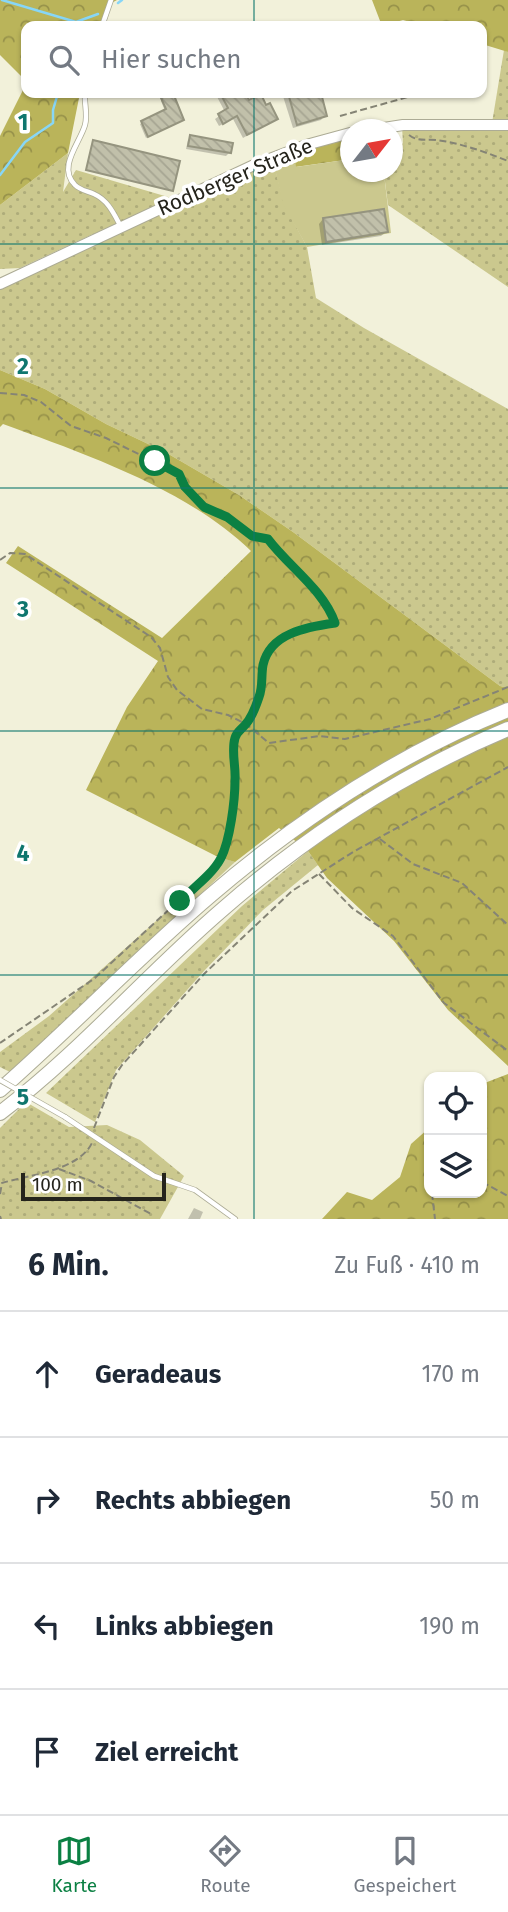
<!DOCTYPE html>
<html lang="de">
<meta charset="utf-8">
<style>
body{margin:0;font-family:"Fira Sans",sans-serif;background:#f6f6f7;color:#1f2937}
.controls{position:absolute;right:21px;bottom:21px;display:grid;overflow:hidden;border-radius:14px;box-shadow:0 2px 5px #0004}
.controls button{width:63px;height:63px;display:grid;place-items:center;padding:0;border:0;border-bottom:2px solid #e0e1e3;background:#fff;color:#1f2937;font:35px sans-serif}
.compass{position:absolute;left:340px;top:119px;width:63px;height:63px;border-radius:50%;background:#fff;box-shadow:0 2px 5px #0004;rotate:59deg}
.scale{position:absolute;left:21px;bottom:18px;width:145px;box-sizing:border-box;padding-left:7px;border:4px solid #25241c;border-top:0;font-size:19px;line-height:24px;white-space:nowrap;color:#25241c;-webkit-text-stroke:5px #fff;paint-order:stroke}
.stop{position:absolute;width:21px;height:21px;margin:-16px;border:5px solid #0b8043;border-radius:50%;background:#fff}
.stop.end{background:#0b8043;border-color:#fff;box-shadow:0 2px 7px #0008}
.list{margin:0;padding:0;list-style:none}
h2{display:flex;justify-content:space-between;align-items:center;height:91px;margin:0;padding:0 28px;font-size:30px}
h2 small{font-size:23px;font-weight:400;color:#747a83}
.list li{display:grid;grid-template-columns:46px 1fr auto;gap:21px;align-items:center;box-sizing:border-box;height:126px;padding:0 28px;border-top:2px solid #e0e1e3}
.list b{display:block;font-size:26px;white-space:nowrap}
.list em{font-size:23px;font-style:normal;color:#747a83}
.icon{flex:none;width:38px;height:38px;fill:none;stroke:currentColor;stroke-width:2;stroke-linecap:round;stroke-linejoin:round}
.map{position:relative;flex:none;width:508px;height:1219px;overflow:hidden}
.search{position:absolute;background:#fff;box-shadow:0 2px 5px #0004;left:21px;right:21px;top:21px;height:77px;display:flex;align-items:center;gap:18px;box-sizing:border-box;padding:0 24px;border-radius:14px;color:#747a83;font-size:26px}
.sheet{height:595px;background:#fff}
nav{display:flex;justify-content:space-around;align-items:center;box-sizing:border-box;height:98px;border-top:2px solid #e0e1e3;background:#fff;font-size:19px;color:#747a83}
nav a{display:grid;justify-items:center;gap:4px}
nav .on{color:#0b8043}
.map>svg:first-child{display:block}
.grass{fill:url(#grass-dots)}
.forest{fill:url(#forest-crowns)}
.pitch{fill:#cbc88e}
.shadow{fill:#0003}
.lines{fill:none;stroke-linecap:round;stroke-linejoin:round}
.stream{stroke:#87d6f7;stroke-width:2.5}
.building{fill:url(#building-back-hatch);stroke:#95947f;stroke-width:2}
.service-casing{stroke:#acab95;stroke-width:6}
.tertiary-casing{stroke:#acab95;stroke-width:12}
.motorway-casing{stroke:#acab95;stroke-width:16}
.path{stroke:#858475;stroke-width:2;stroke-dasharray:7 3.5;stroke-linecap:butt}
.service{stroke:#fff;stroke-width:4.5}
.tertiary{stroke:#fff;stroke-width:10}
.motorway{stroke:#fff;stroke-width:14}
.service-bridge-casing{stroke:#acab95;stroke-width:6;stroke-linecap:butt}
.service-bridge{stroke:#fff;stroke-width:4.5}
.route{stroke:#0b8043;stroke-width:9}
.grid{fill:none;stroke:#0f766e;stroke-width:2;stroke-opacity:0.55}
.labels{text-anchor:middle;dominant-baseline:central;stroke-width:7;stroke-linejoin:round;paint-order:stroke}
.street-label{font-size:21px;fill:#25241c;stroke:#fff}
.grid-label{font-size:23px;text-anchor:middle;font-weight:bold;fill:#0f766e;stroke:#fff;stroke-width:7;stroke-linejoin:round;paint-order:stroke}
</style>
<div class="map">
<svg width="508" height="1219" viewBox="0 0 508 1219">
<defs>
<pattern id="grass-dots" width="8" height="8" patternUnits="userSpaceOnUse" patternTransform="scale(1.75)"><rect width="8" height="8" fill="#cbc88e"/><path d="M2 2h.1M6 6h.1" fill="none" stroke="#aeac7a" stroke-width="1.8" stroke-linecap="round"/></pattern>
<pattern id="forest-crowns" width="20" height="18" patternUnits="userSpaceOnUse" patternTransform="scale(1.75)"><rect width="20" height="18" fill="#bab45a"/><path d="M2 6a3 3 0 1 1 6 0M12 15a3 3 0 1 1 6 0" fill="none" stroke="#97924a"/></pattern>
<pattern id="building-back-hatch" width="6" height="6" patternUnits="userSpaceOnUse" patternTransform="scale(1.75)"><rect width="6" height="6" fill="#c1c0aa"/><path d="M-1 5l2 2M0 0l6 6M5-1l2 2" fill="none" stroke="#a6a592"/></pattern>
</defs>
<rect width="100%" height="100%" fill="#f2f1da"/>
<g class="grass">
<polygon points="504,50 508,52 508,123 492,123"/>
<polygon points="508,126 508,287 388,205 384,174 385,172 392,172 393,158 403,143 402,127"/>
<polygon points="68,153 63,192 76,170 175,199 91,235 20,268 0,269 0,205"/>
<polygon points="273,160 284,204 307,247 316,298 364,328 508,409 508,688 500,686 293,532 239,495 165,452 106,424 45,389 0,370 0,288"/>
<polygon points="308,851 318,865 263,910 204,971 116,1070 95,1122 46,1093 242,906"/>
<polygon points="226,859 235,862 10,1072 0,1067 0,1052 49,1016"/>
<polygon points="26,1102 69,1127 107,1125 140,1140 184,1176 160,1219 0,1219 0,1128"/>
</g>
<g class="forest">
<polygon points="0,0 117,0 108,5 101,26 26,26 26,81 0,55"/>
<polygon points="372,0 508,0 508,52 482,44 482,26 424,26 403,20 382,26"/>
<polygon points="26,84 26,93 80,93 68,153 0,205 0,136"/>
<polygon points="350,134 350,167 345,160 295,167 294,151"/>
<path d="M 0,370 L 45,389 L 106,424 L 165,452 L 239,495 L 293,532 L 500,686 L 508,688 L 508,1066 L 448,1010 L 394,941 L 327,878 L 308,851 L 279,828 L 235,862 L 218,857 L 86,790 L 127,707 L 158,661 L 6,563 L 18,546 L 162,638 L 251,551 C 187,489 85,454 3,424 L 0,427 Z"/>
<polygon points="508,1074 508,1219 322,1219 347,1192 372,1200 400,1177 411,1144 429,1128 429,1193 482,1193 482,1084"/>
</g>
<polygon class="pitch" points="294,151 296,167 345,160 350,167 350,172 355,172 358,175 384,174 391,233 307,247 283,204 273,160"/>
<g class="shadow">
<polygon points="215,93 239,93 248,103 265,107 276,119 243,138 233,119 219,126 215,119 225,112"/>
<polygon points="282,93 319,93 325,115 321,120 293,128"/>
<polygon points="162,99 181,121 146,138 140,124 165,111 161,101"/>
<polygon points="191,137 229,153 226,156 186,149 188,140"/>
<polygon points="323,219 386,232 381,236 322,245 319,224"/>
<polygon points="194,1208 203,1212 200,1219 188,1219"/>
</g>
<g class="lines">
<g class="stream">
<polyline points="2,0 76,22 98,14"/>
<polyline points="118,3 122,0"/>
<polyline points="0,175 25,142 53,123 53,110 58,93"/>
</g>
</g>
<g class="building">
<polygon points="173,93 184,120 148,137 141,121 166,109 161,98"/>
<polygon points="220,93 245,93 249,100 261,94 266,105 270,103 278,119 247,135 237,116 223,124 218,114 228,108"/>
<polygon points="288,93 321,93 327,116 297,125"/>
<polygon points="190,135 233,143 231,153 188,146"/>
<polygon points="93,140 180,161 173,191 86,170"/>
<polygon points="384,209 388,232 326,242 323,218"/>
</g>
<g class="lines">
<defs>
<g id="service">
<polyline points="102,26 111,0"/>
<path d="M 85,93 C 84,104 88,114 85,125 C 80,143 57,167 75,185 C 80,190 87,191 94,194 C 108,200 114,214 121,227"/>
<polyline points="65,1117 154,1176 195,1190 235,1219"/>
</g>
<g id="tertiary">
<polyline points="371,130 403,125 508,125"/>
<polyline points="0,284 254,165 306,145 350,133"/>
</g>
<g id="motorway">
<path d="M 0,1090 C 72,1027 138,957 211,895 C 301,818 398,754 508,710"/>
<path d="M 0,1113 C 81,1052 147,974 223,909 C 308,835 403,773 508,729"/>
</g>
</defs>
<use href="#service" class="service-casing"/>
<use href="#tertiary" class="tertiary-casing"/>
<use href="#motorway" class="motorway-casing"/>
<g class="path">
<polyline points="367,93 378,93"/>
<polyline points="340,116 415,95 433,96 445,93"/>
<path d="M 409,135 C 418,142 426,139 436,140 C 461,143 485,152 508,161"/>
<path d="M 0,393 L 24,395 L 41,402 L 71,426 L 106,438 L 179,474 L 185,487 L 204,507 L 227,517 L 252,535 L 268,539 C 289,567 322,589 335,623 C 313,626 273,631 265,656 C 261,669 263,681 260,694 C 259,702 252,716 247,723 C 243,729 236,731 234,740 C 232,752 235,765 235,778 C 236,803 229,845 216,866 L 95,978 L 0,1043"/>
<polyline points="0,560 10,553 25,554 151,637 160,648 168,677 177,690 202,709 228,715 246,724 269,743 320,736 345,739 430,719 508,687"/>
<polyline points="380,839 413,864 462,883 508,925"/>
<polyline points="319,874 352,908 393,936 444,1003 508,1051"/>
<polyline points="94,1128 114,1077 122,1065 204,974 292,891 353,852 508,767"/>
<polyline points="59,1169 91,1181 151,1214"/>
<polyline points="482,1182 508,1196"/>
<polyline points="432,1193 435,1219"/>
<path d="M 0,1194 L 2,1183 C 28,1175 78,1171 92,1143"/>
<polyline points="0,1216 1,1219"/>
</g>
<use href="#service" class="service"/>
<use href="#tertiary" class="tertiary"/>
<use href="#motorway" class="motorway"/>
<defs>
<polyline id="service-bridge" points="0,1080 65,1117"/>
</defs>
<use href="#service-bridge" class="service-bridge-casing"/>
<use href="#service-bridge" class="service-bridge"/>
</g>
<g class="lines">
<path class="route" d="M 155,461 L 179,474 L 185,487 L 204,507 L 227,517 L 252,536 L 268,539 C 289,567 323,589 335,623 C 307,627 270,633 263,665 C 261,676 263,687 259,697 C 256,706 251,719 245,725 C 241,730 237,731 235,738 C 231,751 236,766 235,780 C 235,801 230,840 221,858 C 212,875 193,888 180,901"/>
</g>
<path class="grid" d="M 254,0 L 254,26M 254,93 L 254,1219M 0,244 L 508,244M 0,488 L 508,488M 0,731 L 508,731M 0,975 L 508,975"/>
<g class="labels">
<g class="street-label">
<text transform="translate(235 177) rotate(-23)">Rodberger Straße</text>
</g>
</g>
<g class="grid-label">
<text x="23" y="130">1</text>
<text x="23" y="374">2</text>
<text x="23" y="617">3</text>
<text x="23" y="861">4</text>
<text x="23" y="1105">5</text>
</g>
</svg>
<div class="controls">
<button><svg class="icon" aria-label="locate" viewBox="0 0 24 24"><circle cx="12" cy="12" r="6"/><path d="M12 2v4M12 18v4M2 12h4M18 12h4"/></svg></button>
<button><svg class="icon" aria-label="layers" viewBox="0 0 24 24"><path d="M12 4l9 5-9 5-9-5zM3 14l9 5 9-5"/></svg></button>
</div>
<svg class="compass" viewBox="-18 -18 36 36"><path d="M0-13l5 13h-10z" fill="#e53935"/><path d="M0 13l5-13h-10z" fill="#747a83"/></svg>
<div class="scale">100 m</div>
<div class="stop" style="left:155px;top:461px"></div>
<div class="stop end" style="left:180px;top:901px"></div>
<div class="search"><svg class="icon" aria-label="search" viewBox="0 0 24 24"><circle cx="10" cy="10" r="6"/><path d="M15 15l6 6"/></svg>Hier suchen</div>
</div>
<section class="sheet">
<h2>6 Min.<small>Zu Fuß · 410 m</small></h2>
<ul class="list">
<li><svg class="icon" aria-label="ahead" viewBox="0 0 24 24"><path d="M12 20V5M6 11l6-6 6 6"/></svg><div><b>Geradeaus</b></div><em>170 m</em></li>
<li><svg class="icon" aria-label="right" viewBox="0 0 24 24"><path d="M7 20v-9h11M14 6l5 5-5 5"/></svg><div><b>Rechts abbiegen</b></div><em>50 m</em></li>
<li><svg class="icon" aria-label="left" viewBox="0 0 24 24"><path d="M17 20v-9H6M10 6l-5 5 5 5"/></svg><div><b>Links abbiegen</b></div><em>190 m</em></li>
<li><svg class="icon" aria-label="arrive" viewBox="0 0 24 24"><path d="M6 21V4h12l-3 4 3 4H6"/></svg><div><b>Ziel erreicht</b></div></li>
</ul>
</section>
<nav>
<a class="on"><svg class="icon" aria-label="map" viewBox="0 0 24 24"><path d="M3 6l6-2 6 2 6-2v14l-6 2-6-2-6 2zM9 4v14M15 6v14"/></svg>Karte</a>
<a><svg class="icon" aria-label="directions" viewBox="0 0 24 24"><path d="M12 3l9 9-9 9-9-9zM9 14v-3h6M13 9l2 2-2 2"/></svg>Route</a>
<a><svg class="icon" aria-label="saved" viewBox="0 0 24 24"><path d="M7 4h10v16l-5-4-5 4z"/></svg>Gespeichert</a>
</nav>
